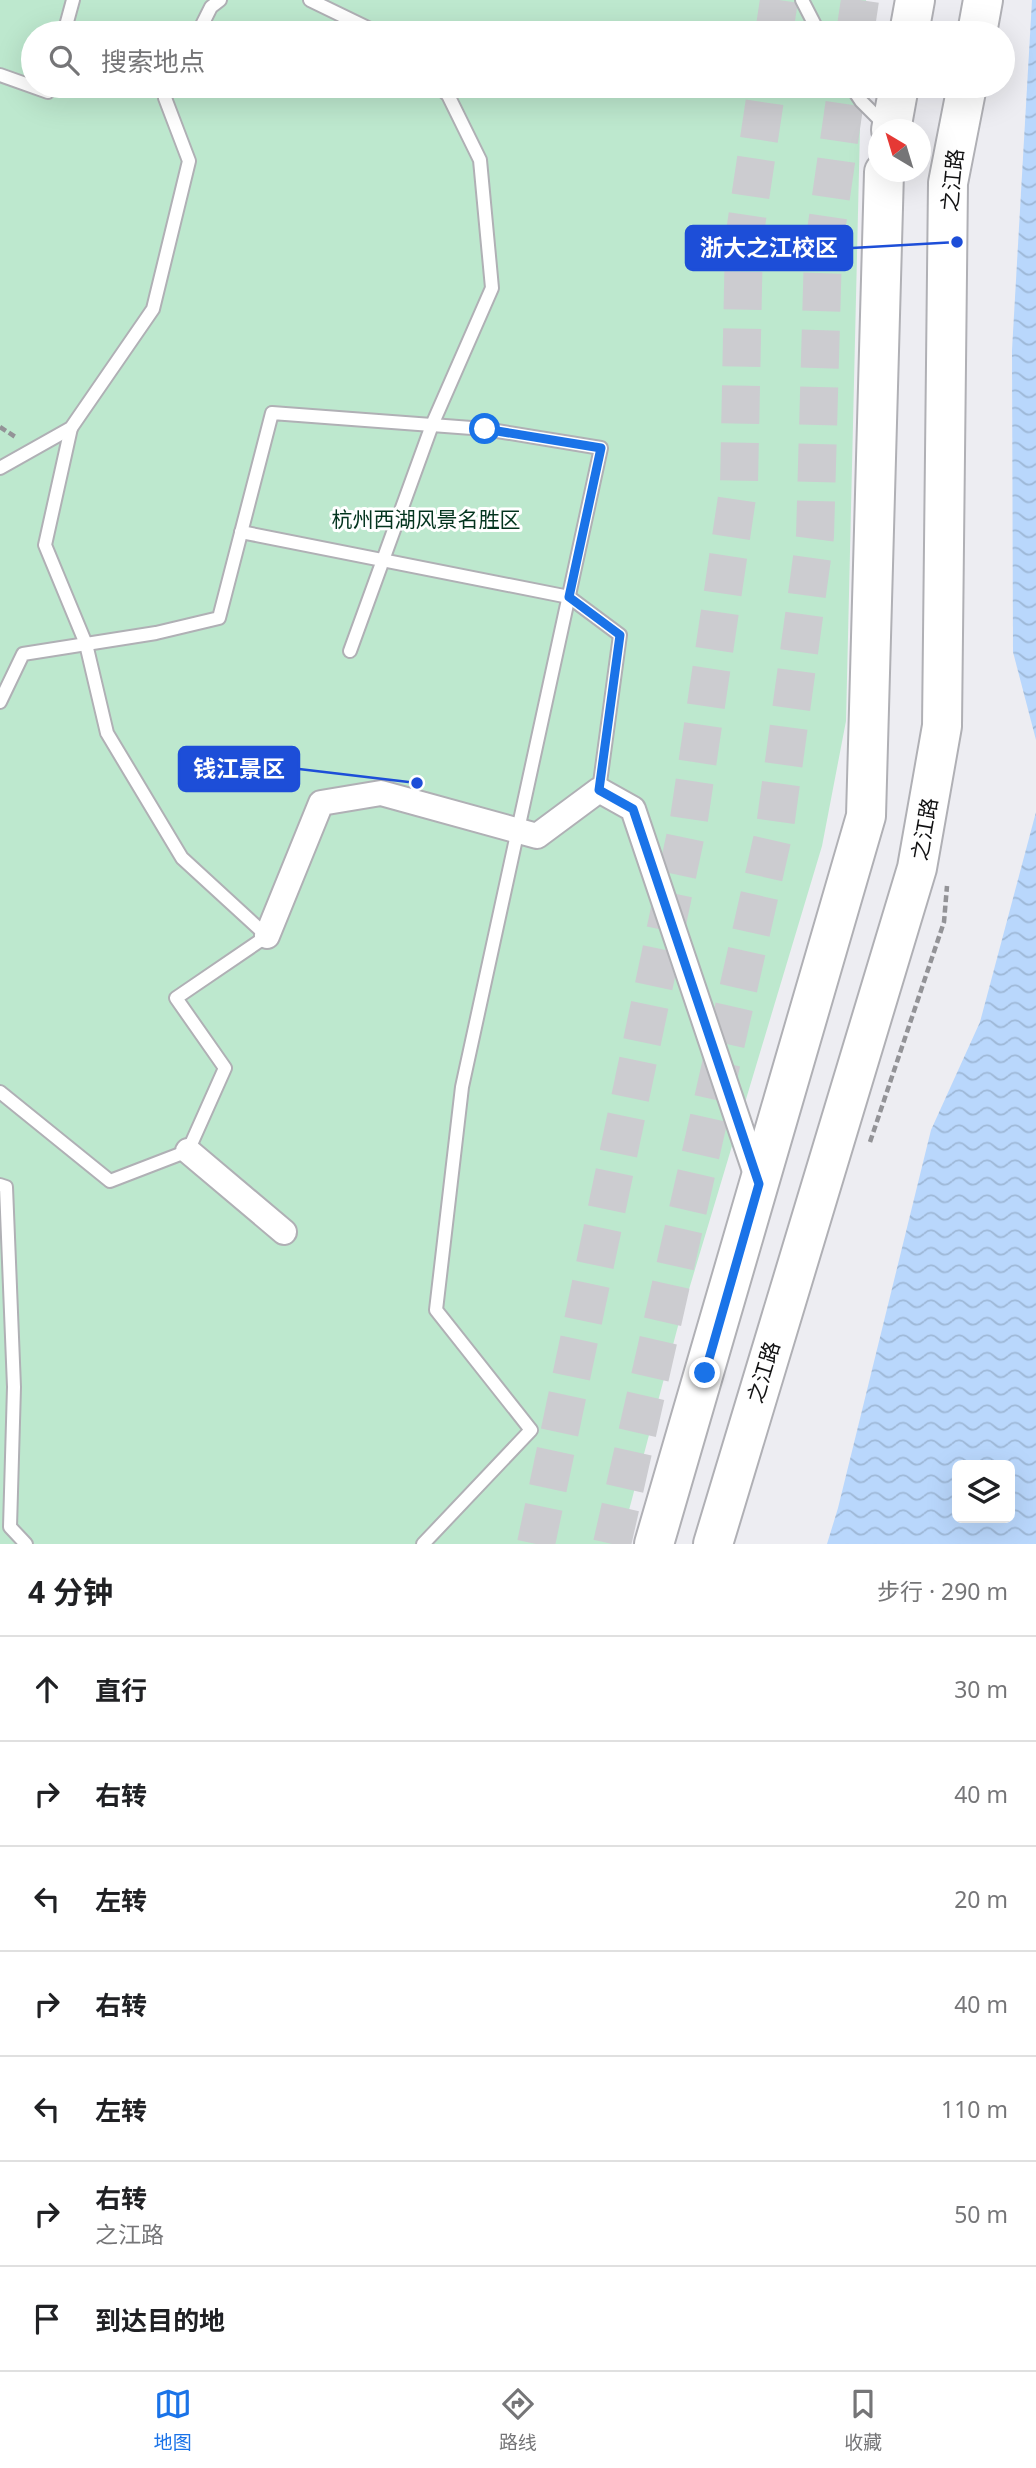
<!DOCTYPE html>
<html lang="zh">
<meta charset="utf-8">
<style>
body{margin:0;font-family:"Noto Sans","Noto Sans SC",sans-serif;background:#f2f2f2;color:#202124}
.controls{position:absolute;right:21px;bottom:21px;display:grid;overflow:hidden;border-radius:10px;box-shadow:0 7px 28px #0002}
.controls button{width:63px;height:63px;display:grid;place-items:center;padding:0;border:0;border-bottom:2px solid #e0e0e0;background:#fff;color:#202124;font:35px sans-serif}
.compass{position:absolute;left:868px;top:119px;width:63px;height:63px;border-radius:50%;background:#fff;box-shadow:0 7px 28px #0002;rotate:322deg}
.stop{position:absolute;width:21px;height:21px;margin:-16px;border:5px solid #1a73e8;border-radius:50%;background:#fff}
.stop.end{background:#1a73e8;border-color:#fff;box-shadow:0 2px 7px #0008}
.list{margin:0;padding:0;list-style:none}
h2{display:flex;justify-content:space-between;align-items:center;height:91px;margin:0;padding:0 28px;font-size:30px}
h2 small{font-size:23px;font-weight:400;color:#757577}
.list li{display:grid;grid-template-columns:46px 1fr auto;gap:21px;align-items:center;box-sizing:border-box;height:105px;padding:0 28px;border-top:2px solid #e0e0e0}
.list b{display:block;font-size:26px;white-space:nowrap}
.list p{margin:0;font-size:23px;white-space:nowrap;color:#757577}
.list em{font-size:23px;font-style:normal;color:#757577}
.icon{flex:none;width:38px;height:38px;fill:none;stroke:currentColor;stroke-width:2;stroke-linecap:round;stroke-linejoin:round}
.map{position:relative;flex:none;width:1036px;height:1544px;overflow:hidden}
.search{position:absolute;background:#fff;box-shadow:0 7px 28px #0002;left:21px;right:21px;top:21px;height:77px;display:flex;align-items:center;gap:18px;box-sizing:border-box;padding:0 24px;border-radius:38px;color:#757577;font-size:26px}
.sheet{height:826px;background:#fff}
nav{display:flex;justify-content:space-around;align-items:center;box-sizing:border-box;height:98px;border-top:2px solid #e0e0e0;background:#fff;font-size:19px;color:#757577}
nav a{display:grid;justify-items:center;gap:4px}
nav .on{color:#1a73e8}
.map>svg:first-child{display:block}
.park{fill:#bde8ce}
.water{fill:url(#water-waves);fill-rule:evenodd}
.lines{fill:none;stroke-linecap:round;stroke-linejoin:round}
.trunk-tunnel{stroke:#ccccd0;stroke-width:38;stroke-dasharray:38 19;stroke-linecap:butt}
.service-casing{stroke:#b0b0b5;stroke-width:16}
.minor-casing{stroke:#b0b0b5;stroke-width:28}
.primary-casing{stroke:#b0b0b5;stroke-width:42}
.path{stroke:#939397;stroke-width:4.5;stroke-dasharray:7 3.5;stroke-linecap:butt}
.service{stroke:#fff;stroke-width:12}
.minor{stroke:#fff;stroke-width:24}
.primary{stroke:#fff;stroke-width:38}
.route{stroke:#1a73e8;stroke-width:9}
.labels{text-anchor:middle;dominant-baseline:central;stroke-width:6;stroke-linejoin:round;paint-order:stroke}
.street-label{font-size:21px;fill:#111112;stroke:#fff}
.park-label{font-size:21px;fill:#03341e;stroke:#fff}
.leader{fill:none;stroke:#1d4ed8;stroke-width:2.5}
.callout-dot{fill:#1d4ed8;stroke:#fff;stroke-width:2.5}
.callout{fill:#1d4ed8;stroke:#1d4ed8;stroke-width:2.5}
.callout-label{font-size:23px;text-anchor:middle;font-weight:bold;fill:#fff}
</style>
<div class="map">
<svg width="1036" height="1544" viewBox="0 0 1036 1544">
<defs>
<pattern id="water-waves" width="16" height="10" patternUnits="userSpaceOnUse" patternTransform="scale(1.75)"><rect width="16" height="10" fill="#b9d7fc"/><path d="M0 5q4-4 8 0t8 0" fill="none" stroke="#9eb8d7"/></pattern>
</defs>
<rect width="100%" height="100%" fill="#ededf2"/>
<polygon class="park" points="0,0 866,0 864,33 33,33 33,86 861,86 846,721 822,846 678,1326 620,1544 0,1544"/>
<g class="water">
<polygon points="1032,0 1036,0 1036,740 1013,652 1012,350"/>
<path d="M 1036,812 L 1036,1544 L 827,1544 L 838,1508 L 931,1130 L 980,1022 ZM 957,1465 L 1010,1465 L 1010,1518 L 957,1518 Z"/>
</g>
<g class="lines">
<g class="trunk-tunnel">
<polyline points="774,33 779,0"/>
<polyline points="855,33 860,0"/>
<polyline points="536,1544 689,819 739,484 744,239 767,86"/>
<polyline points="612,1544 775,827 815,536 823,252 847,86"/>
</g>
<defs>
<g id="service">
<polyline points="310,0 378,33"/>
<polyline points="802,0 819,33"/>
<polyline points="64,33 73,0"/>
<polyline points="198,33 211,7 220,0"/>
<polyline points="0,75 48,92 50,86"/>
<polyline points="851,86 861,101 885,125"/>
<polyline points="0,468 71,428 153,309 189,161 165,98 171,86"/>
<polyline points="241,532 569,597 620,635 599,790"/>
<polyline points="350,651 432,425 492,288 480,160 448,95 438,86"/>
<polyline points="0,702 23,654 156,633 219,618 272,413 485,429 601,448 462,1087 436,1310 531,1430 423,1544"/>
<polyline points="0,1092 110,1181 188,1151 225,1068 176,998 267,936 182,858 107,733 86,644 45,545 71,428"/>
<polyline points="0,1185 6,1187 14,1387 10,1527 26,1544"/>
</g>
<g id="minor">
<polyline points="267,936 321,803 381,793 537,836 599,790 633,809 759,1183"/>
<polyline points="188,1151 284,1232"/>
</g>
<g id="primary">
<polyline points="909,33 915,0"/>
<polyline points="977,33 983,0"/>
<polyline points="891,130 899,86"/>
<polyline points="654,1544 866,816 884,172"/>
<polyline points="713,1544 917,868 942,726 948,183 967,86"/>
</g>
</defs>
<use href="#service" class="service-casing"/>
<use href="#minor" class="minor-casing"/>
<use href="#primary" class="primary-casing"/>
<g class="path">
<polyline points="0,427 17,438"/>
<polyline points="870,1142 944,922 947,886"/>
</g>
<use href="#service" class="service"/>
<use href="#minor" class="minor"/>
<use href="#primary" class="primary"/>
</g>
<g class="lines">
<polyline class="route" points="485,429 601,448 569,597 620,635 599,790 633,809 759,1184 705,1373"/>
</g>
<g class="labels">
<g class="street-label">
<text transform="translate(952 180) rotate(-84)">之江路</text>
<text transform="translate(924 829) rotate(-80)">之江路</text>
<text transform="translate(763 1372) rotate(-73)">之江路</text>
</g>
<g class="park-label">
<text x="426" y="519">杭州西湖风景名胜区</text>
</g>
</g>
<path class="leader" d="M957 242L852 248M417 783L299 769"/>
<g class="callout-dot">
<circle cx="957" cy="242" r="7"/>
<circle cx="417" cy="783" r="7"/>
</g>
<g class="callout">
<rect x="686" y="226" width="166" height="44" rx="7"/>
<rect x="179" y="747" width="120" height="44" rx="7"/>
</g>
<g class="callout-label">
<text x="769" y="256">浙大之江校区</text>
<text x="239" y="777">钱江景区</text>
</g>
</svg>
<div class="controls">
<button><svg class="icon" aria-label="layers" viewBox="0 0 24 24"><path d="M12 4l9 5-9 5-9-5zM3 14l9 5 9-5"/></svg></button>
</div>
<svg class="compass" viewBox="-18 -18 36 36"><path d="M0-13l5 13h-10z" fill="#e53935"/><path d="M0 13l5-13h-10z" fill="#757577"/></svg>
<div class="stop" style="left:485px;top:429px"></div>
<div class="stop end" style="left:705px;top:1373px"></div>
<div class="search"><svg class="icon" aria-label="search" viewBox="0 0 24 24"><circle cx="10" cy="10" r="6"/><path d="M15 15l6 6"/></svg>搜索地点</div>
</div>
<section class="sheet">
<h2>4 分钟<small>步行 · 290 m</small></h2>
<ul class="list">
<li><svg class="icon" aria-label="ahead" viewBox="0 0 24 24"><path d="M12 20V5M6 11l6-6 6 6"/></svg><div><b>直行</b></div><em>30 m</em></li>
<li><svg class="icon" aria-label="right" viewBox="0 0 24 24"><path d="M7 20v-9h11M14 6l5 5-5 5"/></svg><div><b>右转</b></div><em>40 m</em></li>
<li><svg class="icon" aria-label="left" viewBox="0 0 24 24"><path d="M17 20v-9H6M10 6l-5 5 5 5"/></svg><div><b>左转</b></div><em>20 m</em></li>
<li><svg class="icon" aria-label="right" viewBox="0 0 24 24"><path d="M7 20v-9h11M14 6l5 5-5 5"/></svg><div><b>右转</b></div><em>40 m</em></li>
<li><svg class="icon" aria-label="left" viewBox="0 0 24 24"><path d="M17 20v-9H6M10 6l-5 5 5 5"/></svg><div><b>左转</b></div><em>110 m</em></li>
<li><svg class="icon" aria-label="right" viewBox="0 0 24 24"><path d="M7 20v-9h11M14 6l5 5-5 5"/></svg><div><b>右转</b><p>之江路</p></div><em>50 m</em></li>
<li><svg class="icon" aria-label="arrive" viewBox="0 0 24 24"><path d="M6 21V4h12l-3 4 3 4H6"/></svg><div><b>到达目的地</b></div></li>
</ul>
</section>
<nav>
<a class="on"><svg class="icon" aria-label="map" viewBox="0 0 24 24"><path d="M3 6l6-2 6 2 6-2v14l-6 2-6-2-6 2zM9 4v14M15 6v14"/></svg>地图</a>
<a><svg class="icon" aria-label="directions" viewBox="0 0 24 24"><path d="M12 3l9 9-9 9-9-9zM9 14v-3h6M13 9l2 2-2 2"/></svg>路线</a>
<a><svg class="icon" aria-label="saved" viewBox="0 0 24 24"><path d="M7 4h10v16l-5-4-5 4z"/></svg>收藏</a>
</nav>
